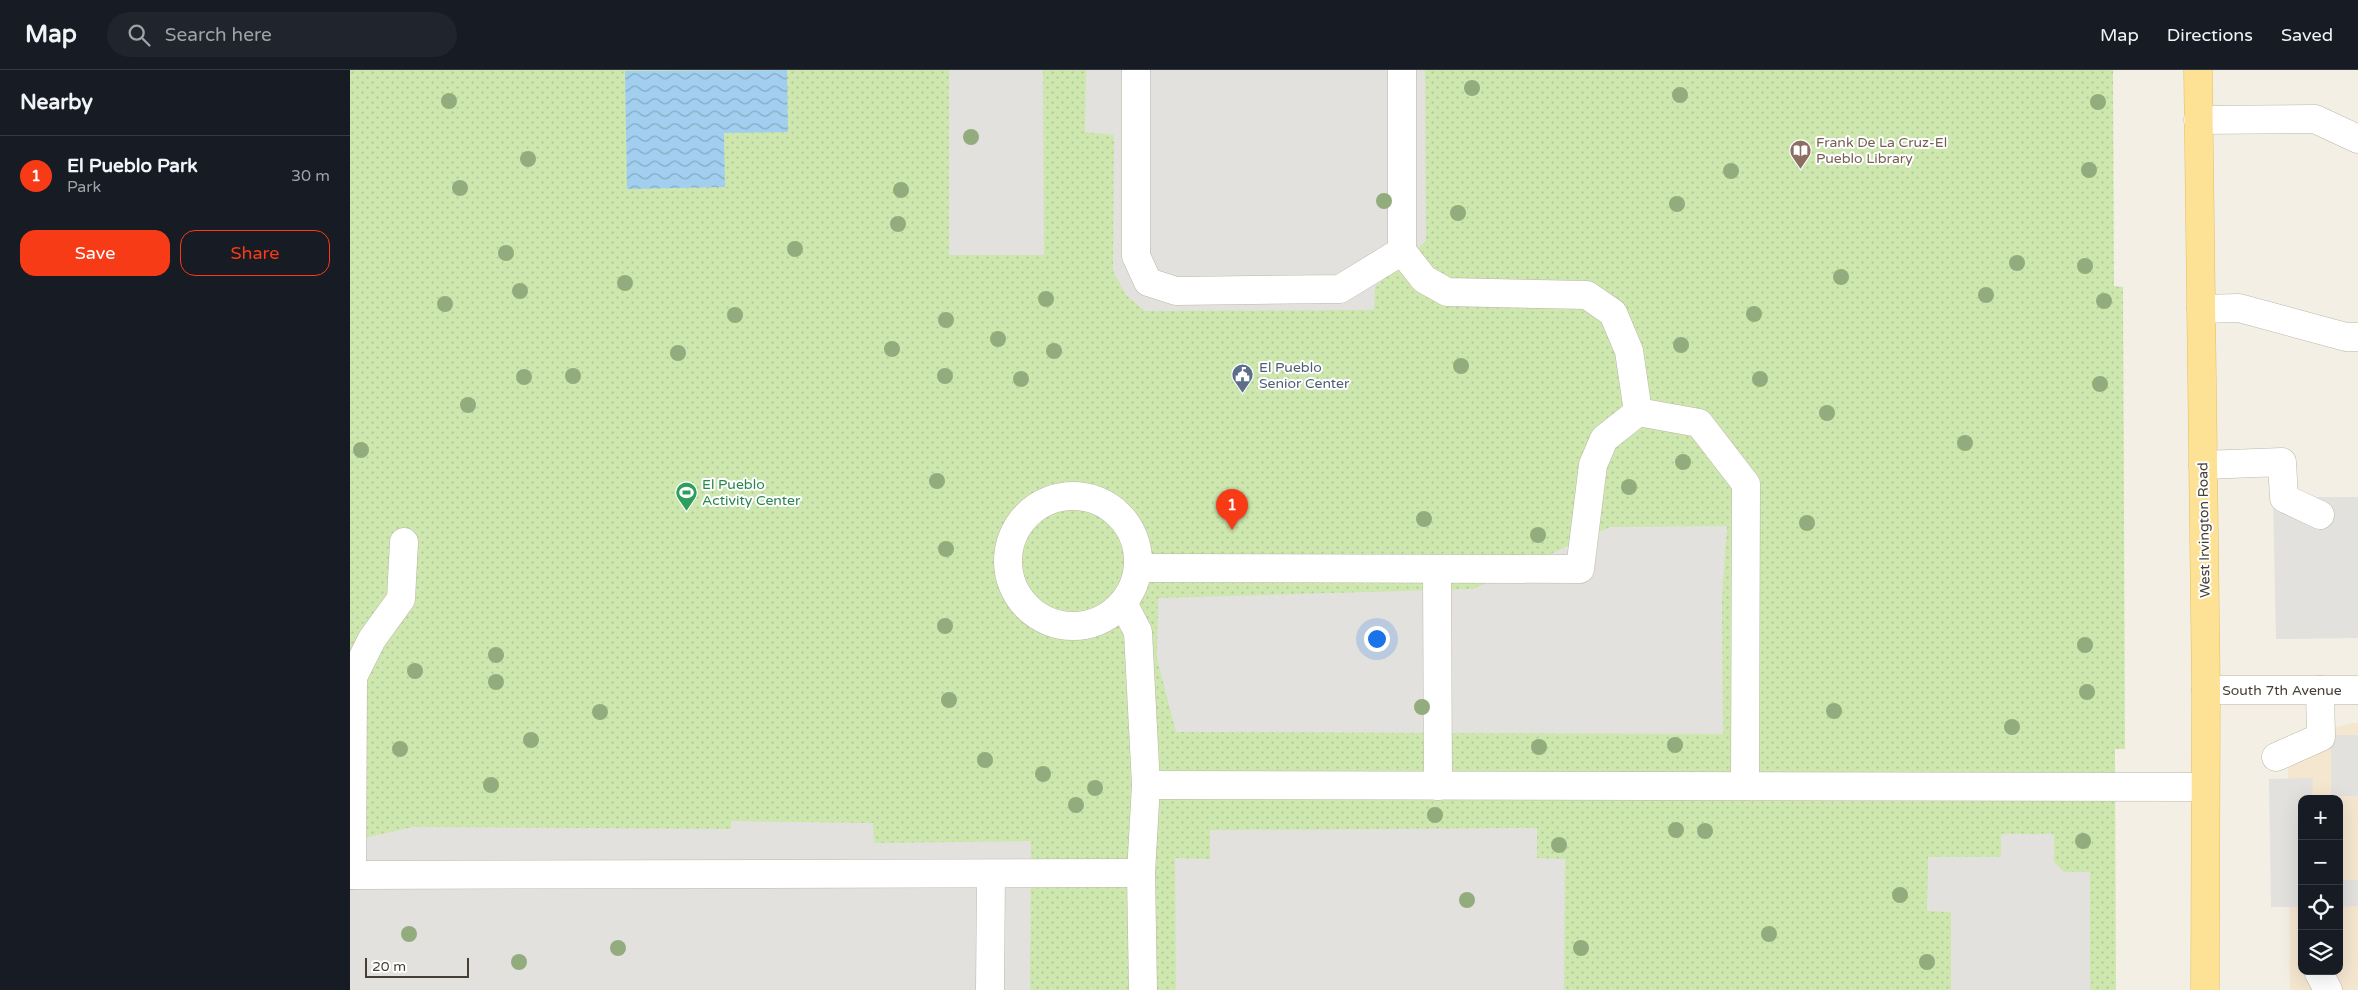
<!DOCTYPE html>
<meta charset="utf-8">
<style>
body{margin:0;font-family:"Varela Round",sans-serif;background:#20242c;color:#f1f3f6}
.controls{position:absolute;right:15px;bottom:15px;display:grid;overflow:hidden;border-radius:10px;box-shadow:0 5px 20px #0002}
.controls button{width:45px;height:45px;display:grid;place-items:center;padding:0;border:0;border-bottom:1px solid #363941;background:#171b24;color:#f1f3f6;font:25px sans-serif}
.scale{position:absolute;left:15px;bottom:12px;width:104px;box-sizing:border-box;padding-left:5px;border:2px solid #453f35;border-top:0;font-size:14px;line-height:18px;white-space:nowrap;color:#453f35;-webkit-text-stroke:4px #fff;paint-order:stroke}
.you{position:absolute;left:1026px;top:568px;width:18px;height:18px;margin:-12px;border:4px solid #fff;border-radius:50%;background:#1a73e8;box-shadow:0 0 0 8px #1a73e833}
.badge{display:grid;place-items:center;width:32px;height:32px;border-radius:50%;background:#f83b17;color:#fff;font-size:16px;font-weight:700}
.pin{position:absolute;translate:-50% -41px;filter:drop-shadow(0 1px 2px #0008)}
.pin::after{content:'';position:absolute;top:26px;width:18px;height:15px;background:inherit;clip-path:polygon(0 0,100% 0,50% 100%)}
.list{margin:0;padding:0;list-style:none}
h2{display:flex;justify-content:space-between;align-items:center;height:65px;margin:0;padding:0 20px;font-size:21px}
h2 small{font-size:16px;font-weight:400;color:#9ea1a6}
.list li{display:grid;grid-template-columns:32px 1fr auto;gap:15px;align-items:center;box-sizing:border-box;height:80px;padding:0 20px;border-top:1px solid #363941}
.list b{display:block;font-size:19px;white-space:nowrap}
.list p{margin:0;font-size:16px;white-space:nowrap;color:#9ea1a6}
.list em{font-size:16px;font-style:normal;color:#9ea1a6}
.actions{display:flex;gap:10px;padding:15px 20px}
.actions a{flex:1;padding:11px 0;border:1px solid #f83b17;border-radius:15px;text-align:center;font-size:18px;color:#f83b17}
.actions .main{background:#f83b17;color:#fff}
.icon{flex:none;width:28px;height:28px;fill:none;stroke:currentColor;stroke-width:2;stroke-linecap:round;stroke-linejoin:round}
.map{position:relative;flex:none;width:2008px;height:920px;overflow:hidden}
header{display:flex;align-items:center;gap:30px;box-sizing:border-box;height:70px;padding:0 25px;background:#171b24;border-bottom:1px solid #363941}
header strong{font-size:24px}
nav{display:flex;gap:28px;margin-inline-start:auto;font-size:18px}
.search{width:350px;height:45px;background:#20242c;display:flex;align-items:center;gap:12px;box-sizing:border-box;padding:0 18px;border-radius:28px;color:#9ea1a6;font-size:19px}
main{display:flex}
aside{flex:1;background:#171b24}
.map>svg:first-child{display:block}
.commercial{fill:#f5e6d0;fill-rule:evenodd}
.green{fill:url(#green-dots)}
.parking{fill:#e3e1de}
.water{fill:url(#water-waves)}
.lines{fill:none;stroke-linecap:round;stroke-linejoin:round}
.minor-casing{stroke:#beb7a8;stroke-width:29}
.major-casing{stroke:#e3be63;stroke-width:29}
.minor{stroke:#fff;stroke-width:28}
.major{stroke:#fde194;stroke-width:28}
.tree{fill:#93ac7e}
.labels{text-anchor:middle;dominant-baseline:central;stroke-width:4;stroke-linejoin:round;paint-order:stroke}
.education-label{font-size:14px;fill:#785e54;stroke:#fff;text-anchor:start}
.service-label{font-size:14px;fill:#4e5e75;stroke:#fff;text-anchor:start}
.leisure-label{font-size:14px;fill:#27864d;stroke:#fff;text-anchor:start}
.street-label{font-size:14px;fill:#453f35;stroke:#fff}
</style>
<header>
<strong>Map</strong>
<div class="search"><svg class="icon" aria-label="search" viewBox="0 0 24 24"><circle cx="10" cy="10" r="6"/><path d="M15 15l6 6"/></svg>Search here</div>
<nav><a>Map</a><a>Directions</a><a>Saved</a></nav>
</header>
<main>
<aside>
<h2>Nearby<small></small></h2>
<ul class="list">
<li><span class="badge">1</span><div><b>El Pueblo Park</b><p>Park</p></div><em>30 m</em></li>
</ul>
<div class="actions"><a class="main">Save</a><a>Share</a></div>
</aside>
<div class="map">
<svg width="2008" height="920" viewBox="0 0 2008 920">
<defs>
<pattern id="green-dots" width="8" height="8" patternUnits="userSpaceOnUse" patternTransform="scale(1.25)"><rect width="8" height="8" fill="#cde7ae"/><path d="M2 2h.1M6 6h.1" fill="none" stroke="#b1c796" stroke-width="1.8" stroke-linecap="round"/></pattern>
<pattern id="water-waves" width="16" height="10" patternUnits="userSpaceOnUse" patternTransform="scale(1.25)"><rect width="16" height="10" fill="#a2cfef"/><path d="M0 5q4-4 8 0t8 0" fill="none" stroke="#86a9c2"/></pattern>
</defs>
<rect width="100%" height="100%" fill="#f3efe5"/>
<path class="commercial" d="M 2003,653 L 2008,653 L 2008,920 L 1940,920 L 1938,670 ZM 1952,729 L 1989,729 L 1989,901 L 1952,901 Z"/>
<polygon class="green" points="0,0 1763,0 1764,216 1773,217 1775,679 1765,679 1766,920 0,920"/>
<g class="parking">
<polygon points="599,0 693,0 694,185 599,185"/>
<polygon points="736,0 1075,0 1076,171 1025,217 1024,240 795,241 776,225 763,201 764,65 735,62"/>
<polygon points="1923,427 2008,427 2008,568 1926,569"/>
<polygon points="1377,456 1372,529 1373,664 826,662 807,589 808,528 1123,519 1260,457"/>
<rect x="1981" y="665" width="27" height="61"/>
<polygon points="1963,708 1962,729 1952,729 1952,837 1921,837 1919,709"/>
<polygon points="381,751 523,753 524,773 681,771 680,920 0,920 0,771 63,757 381,759"/>
<polygon points="1187,758 1187,788 1215,789 1214,920 826,920 825,788 860,789 860,760"/>
<polygon points="1651,764 1704,764 1704,792 1714,802 1740,802 1740,920 1601,920 1601,842 1577,841 1578,787 1651,787"/>
<polygon points="1989,810 2008,810 2008,836 1989,837"/>
</g>
<polygon class="water" points="437,0 438,62 374,63 375,117 277,119 275,1"/>
<g class="lines">
<defs>
<g id="minor">
<polyline points="786,0 786,186 798,212 826,221 990,219 1052,181 1052,0"/>
<polyline points="1848,50 1965,49 2008,69"/>
<polyline points="1851,239 1889,238 1996,267 2008,267"/>
<polyline points="1288,342 1349,353 1396,414 1395,716"/>
<polyline points="1853,395 1932,392 1934,428 1970,445"/>
<circle cx="723" cy="491" r="65"/>
<polyline points="788,498 1230,499 1243,395 1254,369 1288,342 1279,281 1263,243 1237,225 1097,222 1074,209 1052,181"/>
<polyline points="1087,499 1088,716"/>
<polyline points="773,533 788,562 796,715 791,803 793,920"/>
<polyline points="1856,620 2008,620"/>
<polyline points="1926,687 1971,667 1970,620"/>
<polyline points="796,715 1855,717"/>
<polyline points="0,805 791,803"/>
<polyline points="2,805 3,607 22,569 51,529 54,472"/>
<polyline points="1968,901 1978,920"/>
<polyline points="640,920 641,805"/>
</g>
<polyline id="major" points="1848,0 1856,620 1855,920"/>
</defs>
<use href="#minor" class="minor-casing"/>
<use href="#major" class="major-casing"/>
<use href="#minor" class="minor"/>
<use href="#major" class="major"/>
</g>
<g class="tree">
<circle cx="1122" cy="18" r="8"/>
<circle cx="1330" cy="25" r="8"/>
<circle cx="99" cy="31" r="8"/>
<circle cx="1748" cy="32" r="8"/>
<circle cx="621" cy="67" r="8"/>
<circle cx="178" cy="89" r="8"/>
<circle cx="1739" cy="100" r="8"/>
<circle cx="1381" cy="101" r="8"/>
<circle cx="110" cy="118" r="8"/>
<circle cx="551" cy="120" r="8"/>
<circle cx="1034" cy="131" r="8"/>
<circle cx="1327" cy="134" r="8"/>
<circle cx="1108" cy="143" r="8"/>
<circle cx="548" cy="154" r="8"/>
<circle cx="445" cy="179" r="8"/>
<circle cx="156" cy="183" r="8"/>
<circle cx="1667" cy="193" r="8"/>
<circle cx="1735" cy="196" r="8"/>
<circle cx="1491" cy="207" r="8"/>
<circle cx="275" cy="213" r="8"/>
<circle cx="170" cy="221" r="8"/>
<circle cx="1636" cy="225" r="8"/>
<circle cx="696" cy="229" r="8"/>
<circle cx="1754" cy="231" r="8"/>
<circle cx="95" cy="234" r="8"/>
<circle cx="1404" cy="244" r="8"/>
<circle cx="385" cy="245" r="8"/>
<circle cx="596" cy="250" r="8"/>
<circle cx="648" cy="269" r="8"/>
<circle cx="1331" cy="275" r="8"/>
<circle cx="542" cy="279" r="8"/>
<circle cx="704" cy="281" r="8"/>
<circle cx="328" cy="283" r="8"/>
<circle cx="1111" cy="296" r="8"/>
<circle cx="223" cy="306" r="8"/>
<circle cx="595" cy="306" r="8"/>
<circle cx="174" cy="307" r="8"/>
<circle cx="671" cy="309" r="8"/>
<circle cx="1410" cy="309" r="8"/>
<circle cx="1750" cy="314" r="8"/>
<circle cx="118" cy="335" r="8"/>
<circle cx="1477" cy="343" r="8"/>
<circle cx="1615" cy="373" r="8"/>
<circle cx="11" cy="380" r="8"/>
<circle cx="1333" cy="392" r="8"/>
<circle cx="587" cy="411" r="8"/>
<circle cx="1279" cy="417" r="8"/>
<circle cx="1074" cy="449" r="8"/>
<circle cx="1457" cy="453" r="8"/>
<circle cx="1188" cy="465" r="8"/>
<circle cx="596" cy="479" r="8"/>
<circle cx="595" cy="556" r="8"/>
<circle cx="1735" cy="575" r="8"/>
<circle cx="146" cy="585" r="8"/>
<circle cx="65" cy="601" r="8"/>
<circle cx="146" cy="612" r="8"/>
<circle cx="1737" cy="622" r="8"/>
<circle cx="599" cy="630" r="8"/>
<circle cx="1072" cy="637" r="8"/>
<circle cx="1484" cy="641" r="8"/>
<circle cx="250" cy="642" r="8"/>
<circle cx="1662" cy="657" r="8"/>
<circle cx="181" cy="670" r="8"/>
<circle cx="1325" cy="675" r="8"/>
<circle cx="1189" cy="677" r="8"/>
<circle cx="50" cy="679" r="8"/>
<circle cx="635" cy="690" r="8"/>
<circle cx="693" cy="704" r="8"/>
<circle cx="141" cy="715" r="8"/>
<circle cx="745" cy="718" r="8"/>
<circle cx="726" cy="735" r="8"/>
<circle cx="1085" cy="745" r="8"/>
<circle cx="1326" cy="760" r="8"/>
<circle cx="1355" cy="761" r="8"/>
<circle cx="1733" cy="771" r="8"/>
<circle cx="1209" cy="775" r="8"/>
<circle cx="1550" cy="825" r="8"/>
<circle cx="1117" cy="830" r="8"/>
<circle cx="59" cy="864" r="8"/>
<circle cx="1419" cy="864" r="8"/>
<circle cx="268" cy="878" r="8"/>
<circle cx="1231" cy="878" r="8"/>
<circle cx="169" cy="892" r="8"/>
<circle cx="1577" cy="892" r="8"/>
</g>
<defs>
<symbol id="library-pin" viewBox="-11 -11 22 30"><path d="M0 17L-7.5 6A9.5 9.5 0 1 1 7.5 6Z" fill="#8d6e63" stroke="#fff"/><path d="M-6-4Q-3-5.5-.7-3.5V5Q-3 3-6 4ZM6-4Q3-5.5 .7-3.5V5Q3 3 6 4Z" fill="#fff"/></symbol>
<symbol id="civic-pin" viewBox="-11 -11 22 30"><path d="M0 17L-7.5 6A9.5 9.5 0 1 1 7.5 6Z" fill="#5c6f8a" stroke="#fff"/><path d="M-.6-6.5H3V-4.5H.6V-3L4-1V1h2V6H-6V1h2V-1L-.6-3ZM-1.2 2.5V6h2.4V2.5Z" fill="#fff"/></symbol>
<symbol id="stadium-pin" viewBox="-11 -11 22 30"><path d="M0 17L-7.5 6A9.5 9.5 0 1 1 7.5 6Z" fill="#2e9e5b" stroke="#fff"/><path d="M0-5a6.5 5 0 1 0 0 10a6.5 5 0 1 0 0-10ZM-3.5-1.8h7v3.6h-7Z" fill="#fff"/></symbol>
</defs>
<g fill-rule="evenodd">
<use href="#library-pin" x="1438" y="68" width="25" height="34"/>
<use href="#civic-pin" x="880" y="292" width="25" height="34"/>
<use href="#stadium-pin" x="324" y="410" width="25" height="34"/>
</g>
<g class="labels">
<g class="education-label">
<text x="1466" y="72">Frank De La Cruz-El<tspan x="1466" dy="16">Pueblo Library</tspan></text>
</g>
<g class="service-label">
<text x="909" y="297">El Pueblo<tspan x="909" dy="16">Senior Center</tspan></text>
</g>
<g class="leisure-label">
<text x="352" y="414">El Pueblo<tspan x="352" dy="16">Activity Center</tspan></text>
</g>
<g class="street-label">
<text transform="translate(1854 460) rotate(-91)">West Irvington Road</text>
<text x="1932" y="620">South 7th Avenue</text>
</g>
</g>
</svg>
<div class="controls">
<button>+</button>
<button>−</button>
<button><svg class="icon" aria-label="locate" viewBox="0 0 24 24"><circle cx="12" cy="12" r="6"/><path d="M12 2v4M12 18v4M2 12h4M18 12h4"/></svg></button>
<button><svg class="icon" aria-label="layers" viewBox="0 0 24 24"><path d="M12 4l9 5-9 5-9-5zM3 14l9 5 9-5"/></svg></button>
</div>
<div class="scale">20 m</div>
<div class="you"></div>
<div class="pin badge" style="left:882px;top:460px">1</div>
</div>
</main>
